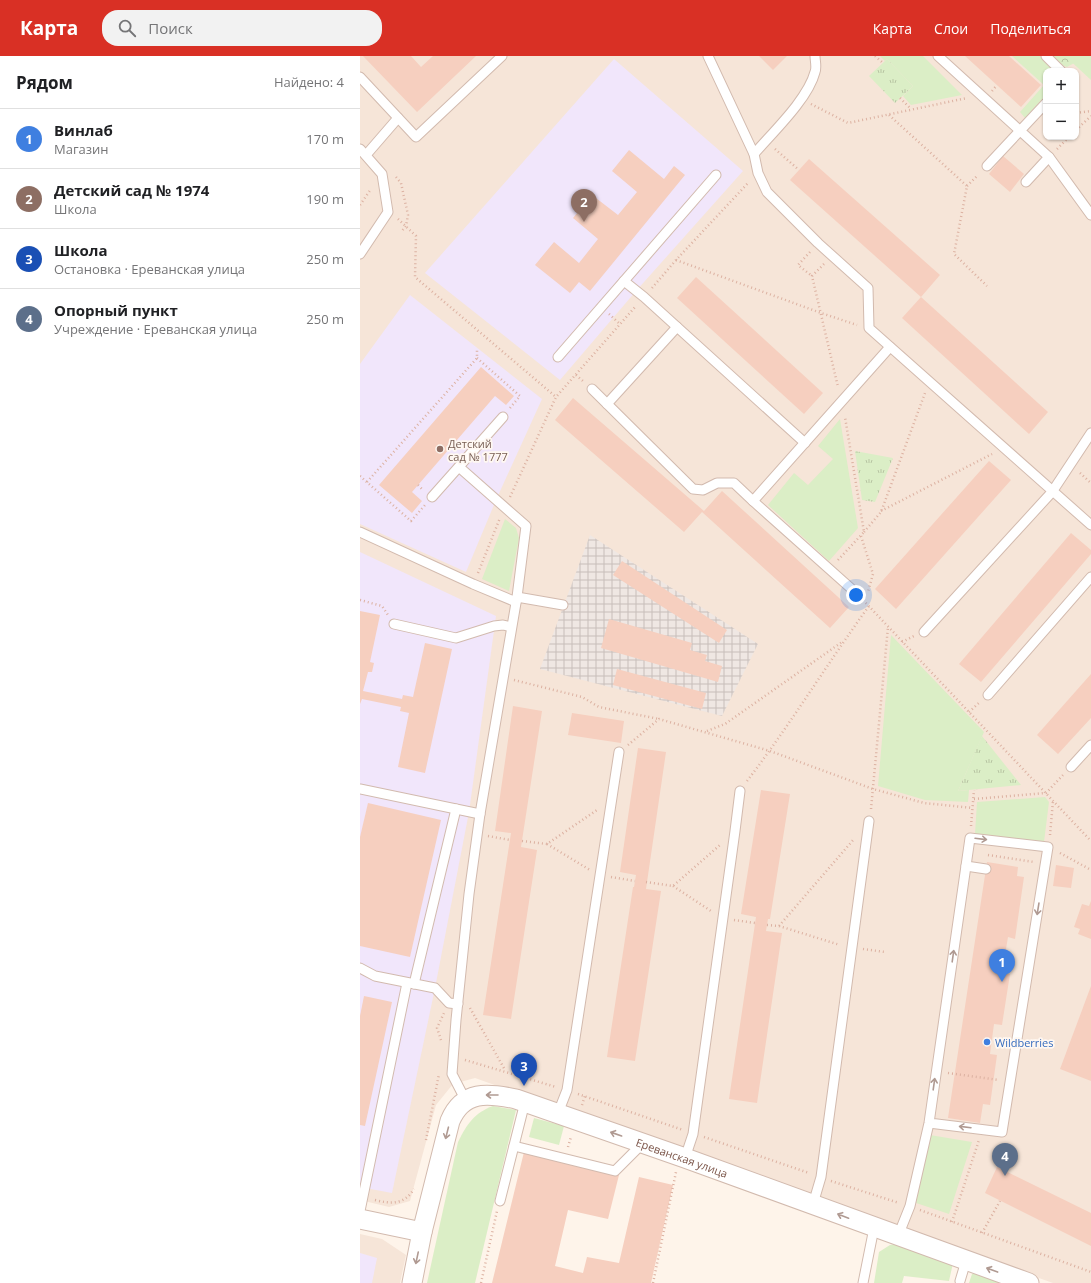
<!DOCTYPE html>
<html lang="ru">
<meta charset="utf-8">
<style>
body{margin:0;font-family:"Open Sans",sans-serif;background:#f2f2f2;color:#202124}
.controls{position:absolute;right:12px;top:12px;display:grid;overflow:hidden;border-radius:8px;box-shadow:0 1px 3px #0004}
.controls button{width:36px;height:36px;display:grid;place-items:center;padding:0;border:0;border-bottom:1px solid #e0e0e0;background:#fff;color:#202124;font:20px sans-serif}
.you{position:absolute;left:496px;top:539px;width:14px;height:14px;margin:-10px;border:3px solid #fff;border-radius:50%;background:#1a73e8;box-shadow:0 0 0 6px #1a73e833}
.badge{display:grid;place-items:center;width:26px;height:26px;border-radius:50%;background:#d93025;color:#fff;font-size:13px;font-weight:700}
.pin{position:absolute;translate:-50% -33px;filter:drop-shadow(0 1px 2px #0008)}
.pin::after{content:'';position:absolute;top:21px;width:14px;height:12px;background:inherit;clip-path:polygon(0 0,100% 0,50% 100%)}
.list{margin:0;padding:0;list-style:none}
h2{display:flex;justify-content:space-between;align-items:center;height:52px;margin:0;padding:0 16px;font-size:17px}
h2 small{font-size:13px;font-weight:400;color:#757577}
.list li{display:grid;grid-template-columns:26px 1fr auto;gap:12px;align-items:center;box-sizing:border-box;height:60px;padding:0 16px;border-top:1px solid #e0e0e0}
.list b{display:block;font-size:15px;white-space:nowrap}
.list p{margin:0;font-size:13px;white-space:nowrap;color:#757577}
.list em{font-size:13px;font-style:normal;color:#757577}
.icon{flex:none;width:22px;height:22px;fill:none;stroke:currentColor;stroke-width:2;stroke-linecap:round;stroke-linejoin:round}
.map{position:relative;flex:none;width:731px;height:1227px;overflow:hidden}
header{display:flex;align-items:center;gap:24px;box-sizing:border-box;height:56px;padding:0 20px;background:#d93025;color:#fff}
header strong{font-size:19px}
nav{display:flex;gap:22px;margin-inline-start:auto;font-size:14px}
.search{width:280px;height:36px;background:#f2f2f2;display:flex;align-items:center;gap:10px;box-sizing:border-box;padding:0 14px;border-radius:16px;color:#757577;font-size:15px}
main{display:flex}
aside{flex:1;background:#fff}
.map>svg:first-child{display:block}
.residential{fill:#f6e5d8;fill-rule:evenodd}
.industrial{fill:url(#industrial-grid)}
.education{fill:#f1e6fb}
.grass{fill:#dbeec6}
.forest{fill:url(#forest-crowns)}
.park{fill:url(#park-tufts)}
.building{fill:#f6cfbf}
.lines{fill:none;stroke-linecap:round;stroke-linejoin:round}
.lane-casing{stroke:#d2baae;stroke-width:11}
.street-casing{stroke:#d2baae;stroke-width:21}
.path{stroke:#dcb1a1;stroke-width:2.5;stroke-dasharray:1 3;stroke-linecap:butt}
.lane{stroke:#fff;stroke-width:9}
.street{stroke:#fff;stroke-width:19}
.oneway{stroke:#b09a92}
.education-dot{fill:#8d6e63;stroke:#fff8f2;stroke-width:1.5}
.shop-dot{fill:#3f7fe0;stroke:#fff8f2;stroke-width:1.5}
.labels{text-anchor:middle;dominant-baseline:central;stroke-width:3.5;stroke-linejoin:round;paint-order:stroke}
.education-label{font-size:11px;fill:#785e54;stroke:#fff8f2;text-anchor:start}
.shop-label{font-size:11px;fill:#366cbe;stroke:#fff8f2;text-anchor:start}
.street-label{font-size:11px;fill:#7c564a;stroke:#fff8f2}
</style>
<header>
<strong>Карта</strong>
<div class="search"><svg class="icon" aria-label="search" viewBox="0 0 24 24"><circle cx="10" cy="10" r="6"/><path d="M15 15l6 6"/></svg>Поиск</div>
<nav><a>Карта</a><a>Слои</a><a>Поделиться</a></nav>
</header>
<main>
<aside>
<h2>Рядом<small>Найдено: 4</small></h2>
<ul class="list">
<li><span class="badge" style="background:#3f7fe0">1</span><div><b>Винлаб</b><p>Магазин</p></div><em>170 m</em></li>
<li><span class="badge" style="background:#8d6e63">2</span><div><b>Детский сад № 1974</b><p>Школа</p></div><em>190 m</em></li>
<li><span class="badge" style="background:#1a4fb4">3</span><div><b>Школа</b><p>Остановка · Ереванская улица</p></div><em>250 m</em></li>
<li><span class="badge" style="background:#5c6f8a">4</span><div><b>Опорный пункт</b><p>Учреждение · Ереванская улица</p></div><em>250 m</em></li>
</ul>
</aside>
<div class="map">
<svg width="731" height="1227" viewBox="0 0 731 1227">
<defs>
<pattern id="industrial-grid" width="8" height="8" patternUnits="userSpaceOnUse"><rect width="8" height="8" fill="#efe7e3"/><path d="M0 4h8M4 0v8" fill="none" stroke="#c7beba"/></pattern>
<pattern id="forest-crowns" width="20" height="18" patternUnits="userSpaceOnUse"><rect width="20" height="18" fill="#dbeec6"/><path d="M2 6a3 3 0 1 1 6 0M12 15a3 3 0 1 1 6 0" fill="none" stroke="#b7c4a3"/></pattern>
<pattern id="park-tufts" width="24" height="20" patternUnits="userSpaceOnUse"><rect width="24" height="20" fill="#dbeec6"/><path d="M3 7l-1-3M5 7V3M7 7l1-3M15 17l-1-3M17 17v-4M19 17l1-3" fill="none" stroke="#b7c4a3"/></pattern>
</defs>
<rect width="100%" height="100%" fill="#fef4ea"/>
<g class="residential">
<path d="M 0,0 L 731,0 L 731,1227 L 693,1227 L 115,1022 L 93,1028 L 76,1049 L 50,1145 L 29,1151 L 0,1144 ZM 686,15 L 716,15 L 716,81 L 686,81 Z"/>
<polygon points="0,1178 22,1183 46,1199 40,1227 0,1227"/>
</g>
<polygon class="industrial" points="230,479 398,588 362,660 180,613"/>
<g class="education">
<polygon points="254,3 383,115 276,235 200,324 65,217"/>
<polygon points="50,239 182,343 136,444 106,516 0,468 0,308"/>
<polygon points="0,496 136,560 109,756 75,932 32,1137 0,1131"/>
<polygon points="0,1197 17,1202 12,1227 0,1227"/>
</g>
<g class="grass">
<polygon points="520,0 563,0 602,39 551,49 543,40 553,30 527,3 525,5"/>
<polygon points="652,0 680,0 696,15 686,15 686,39 665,62 660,56 684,29"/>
<polygon points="705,0 731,0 731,24"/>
<polygon points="480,363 498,472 469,505 408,449 434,417 448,429 473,403 458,390"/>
<polygon points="145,463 156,472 159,482 149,535 122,523"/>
<polygon points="531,579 624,676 598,735 609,734 608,746 565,744 518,730"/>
<polygon points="685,741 689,746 684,786 615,778 617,746"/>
<path d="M 133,1050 L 156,1054 L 115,1227 L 67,1227 L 98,1086 C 107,1068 114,1057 133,1050 Z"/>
<polygon points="174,1062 204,1070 199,1089 169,1081"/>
<polygon points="570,1079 612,1086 589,1158 556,1147"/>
<polygon points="542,1187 593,1207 589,1225 544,1220 542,1227 514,1227 519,1196 530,1189"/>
<polygon points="623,1213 646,1227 609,1227 612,1218"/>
</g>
<polygon class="forest" points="682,0 716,0 716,6 707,11 683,2"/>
<g class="park">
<polygon points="527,3 553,30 535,47 509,20"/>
<polygon points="495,395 533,402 515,446 502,444"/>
<polygon points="622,680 661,729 598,735"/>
</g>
<g class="building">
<polygon points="3,0 51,0 61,11 73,0 116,0 57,56"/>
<polygon points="399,0 427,0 413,14"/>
<polygon points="605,0 649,0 681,29 661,51"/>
<polygon points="269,94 304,123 314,110 325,119 230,235 219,226 210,237 175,209 194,186 219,207 238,183 213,162 232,139 258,159 277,136 252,115"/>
<polygon points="643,100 664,118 650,136 629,118"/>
<polygon points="449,103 580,219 561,241 430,124"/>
<polygon points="336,221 463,337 444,358 317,242"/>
<polygon points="561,241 688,356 669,378 542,262"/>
<polygon points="121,311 154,340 146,349 135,340 52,436 62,445 52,457 19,429"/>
<polygon points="213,342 344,455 362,435 489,551 470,572 342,456 324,476 195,364"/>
<polygon points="629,405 651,424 536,553 515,533"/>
<polygon points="711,477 731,494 731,498 621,626 599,608"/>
<polygon points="262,505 367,574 359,587 253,519"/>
<polygon points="0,555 20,559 10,606 14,607 12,616 8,616 3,635 42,643 43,639 53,641 65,587 92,593 65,717 38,711 49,657 40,655 41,651 2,643 0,648"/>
<polygon points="249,563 332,587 330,594 347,599 345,605 362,610 358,626 241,592"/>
<polygon points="257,613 346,637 342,653 253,629"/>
<polygon points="731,618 731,662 698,698 677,679"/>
<polygon points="153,650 182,655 161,791 177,794 151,963 123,959 151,777 135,775"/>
<polygon points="212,657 264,665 261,687 208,679"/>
<polygon points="278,692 306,696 286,833 301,835 275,1005 247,1001 273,831 274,831 276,819 260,816"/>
<polygon points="401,734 430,738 410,863 408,863 406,875 422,877 397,1047 369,1043 396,861 381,858"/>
<polygon points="8,747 81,764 50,901 0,890 0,781"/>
<polygon points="627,806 658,811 657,820 664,821 655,883 648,881 642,917 650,918 642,969 634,968 630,998 637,999 630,1049 623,1048 620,1067 588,1062"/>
<polygon points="696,809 714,812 711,832 693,830"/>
<polygon points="731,845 731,883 718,878 720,873 714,871 722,848 729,850"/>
<polygon points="731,930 731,1025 700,1013"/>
<polygon points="4,940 32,946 5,1070 0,1069 0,960"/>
<polygon points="164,1096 259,1119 248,1163 208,1154 195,1210 223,1217 227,1201 259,1207 279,1121 313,1129 291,1227 132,1227"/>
<polygon points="637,1111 731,1157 731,1190 625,1137"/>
</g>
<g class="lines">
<defs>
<g id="lane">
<polyline points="348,0 394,98 398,117 407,136 458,187 508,232 509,272 731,469"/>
<polyline points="578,0 689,101 731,159"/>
<polyline points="686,0 701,15"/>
<polyline points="0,21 56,81 142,0"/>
<polyline points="0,93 22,118 28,156 0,198"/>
<path d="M 394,98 C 413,76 448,43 455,16 C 457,11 455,5 455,0"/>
<polyline points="6,99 38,62"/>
<polyline points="627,110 686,47"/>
<polyline points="666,126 689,101"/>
<polyline points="264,225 284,241 445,387"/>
<polyline points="198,301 356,119"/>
<polyline points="232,333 333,433 343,434 357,427 374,427 393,445"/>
<polyline points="247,348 317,271"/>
<polyline points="99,411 166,470 157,541 120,758 109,838 96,964 92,1018 106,1045"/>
<polyline points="72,441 143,361"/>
<polyline points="0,476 113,528 156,546"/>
<polyline points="495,536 393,445 530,291"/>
<polyline points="157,541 203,549"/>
<polyline points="34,568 96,582 134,570 143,569 151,571"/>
<polyline points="564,576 692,436 731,377"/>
<polyline points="628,639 731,521"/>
<polyline points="711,711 731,689"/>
<polyline points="0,733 120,758"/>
<polyline points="606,810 626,813"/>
<polyline points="0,912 15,920 75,932 89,947 98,948"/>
<polyline points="54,928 96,753"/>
<polyline points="198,1057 207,1034 259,696"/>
<polyline points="154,1090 255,1115 283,1087"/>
<polyline points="325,1102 333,1078 375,775 380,735"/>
<polyline points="140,1145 165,1046"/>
<polyline points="453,1148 461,1121 509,765"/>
<polyline points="0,1155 47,927"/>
<polyline points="538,1180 550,1150 569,1067 610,782 688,791 642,1076 569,1067"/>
<polyline points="600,1225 606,1205"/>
<polyline points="503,1227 514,1172"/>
</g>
<g id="street">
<polyline points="0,1163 62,1176"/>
<path id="s1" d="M 52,1227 L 62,1176 L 90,1065 C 103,1034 128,1037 156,1043 L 325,1102 L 669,1227"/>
</g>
</defs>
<use href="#lane" class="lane-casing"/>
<use href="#street" class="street-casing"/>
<g class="path">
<polyline points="515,0 523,7"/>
<polyline points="632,35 637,29"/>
<polyline points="540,42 551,53"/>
<polyline points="451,48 488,67 607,42"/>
<polyline points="716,57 731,55"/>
<polyline points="529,59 607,130 594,198 627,230"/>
<polyline points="716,74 731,60"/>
<polyline points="415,93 439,114"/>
<polyline points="697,93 709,81"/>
<polyline points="36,121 41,127 48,159 46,170 41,176"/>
<polyline points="607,130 618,119"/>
<polyline points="0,149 11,133"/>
<polyline points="38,163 56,180 55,221 196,341"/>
<polyline points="450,196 438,209 452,220"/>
<polyline points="316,204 461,257 497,269"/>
<polyline points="464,208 452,220 478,331"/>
<polyline points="292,232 316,204 389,126"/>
<polyline points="249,258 260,268"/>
<polyline points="117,302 160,340 150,352"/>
<polyline points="216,319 224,326"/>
<polyline points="720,417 731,427"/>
<polyline points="0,420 51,465 65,449"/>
<polyline points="7,426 117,302 117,292"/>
<polyline points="58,429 63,434"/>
<polyline points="150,441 196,341 276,250"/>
<polyline points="521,455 632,398"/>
<polyline points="504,476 521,456 565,337"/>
<polyline points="501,480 513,518 508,536"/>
<polyline points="478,504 504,476 485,361"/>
<polyline points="118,517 140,462"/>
<polyline points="0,544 22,550 28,559"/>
<polyline points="503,544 731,785"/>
<polyline points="542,586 554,580"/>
<polyline points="154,624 222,641 239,651 299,663"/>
<polyline points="609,656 620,646"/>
<polyline points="347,675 365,668 482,586"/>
<polyline points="268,689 299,663 410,695 513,733 564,747 613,752"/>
<path d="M 387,725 C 430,669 467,608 509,550"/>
<polyline points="614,743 686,737 704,718"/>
<polyline points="511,753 528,571"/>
<polyline points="611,770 614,734"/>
<polyline points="690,779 693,745"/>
<polyline points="128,780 150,784"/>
<polyline points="162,785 187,788 237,754"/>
<polyline points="187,788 230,814"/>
<polyline points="700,797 731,814"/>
<polyline points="628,799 674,806"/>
<polyline points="251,821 275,825"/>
<polyline points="286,826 313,830 360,789"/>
<polyline points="313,830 351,855"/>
<polyline points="374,864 395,867"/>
<polyline points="407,869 419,870 480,889"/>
<polyline points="419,870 494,783"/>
<polyline points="503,893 525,896"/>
<polyline points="110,952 145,1014"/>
<polyline points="81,984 77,972 84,957"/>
<polyline points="105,1004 196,1031"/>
<polyline points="588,1017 639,1024"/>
<polyline points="218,1038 323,1074"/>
<polyline points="222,1049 225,1040"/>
<polyline points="344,1081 449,1117"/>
<polyline points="66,1084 79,1018"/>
<polyline points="208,1091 211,1081"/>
<polyline points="471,1125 539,1147"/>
<path d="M 15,1144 C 31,1148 44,1149 54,1133"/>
<polyline points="560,1154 731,1216"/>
<polyline points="592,1166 619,1084"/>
<polyline points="622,1177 640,1145"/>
<polyline points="121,1227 137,1155"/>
<polyline points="293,1227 316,1116"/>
</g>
<use href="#lane" class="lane"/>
<use href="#street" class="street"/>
</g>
<defs><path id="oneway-shaft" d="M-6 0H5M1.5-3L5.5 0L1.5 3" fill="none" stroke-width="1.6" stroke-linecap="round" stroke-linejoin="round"/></defs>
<g class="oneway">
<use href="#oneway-shaft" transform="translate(621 783) rotate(7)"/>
<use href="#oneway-shaft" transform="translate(678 853) rotate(99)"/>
<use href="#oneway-shaft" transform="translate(593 900) rotate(-82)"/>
<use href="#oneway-shaft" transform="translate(574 1028) rotate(-82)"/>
<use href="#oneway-shaft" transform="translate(132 1039) rotate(-180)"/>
<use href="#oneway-shaft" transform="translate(605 1071) rotate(-173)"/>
<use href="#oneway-shaft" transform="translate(87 1077) rotate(104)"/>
<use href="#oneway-shaft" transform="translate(256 1078) rotate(-161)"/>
<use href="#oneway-shaft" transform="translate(483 1160) rotate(-159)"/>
<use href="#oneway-shaft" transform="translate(57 1202) rotate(102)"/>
<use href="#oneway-shaft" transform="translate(632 1214) rotate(-160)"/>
</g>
<circle class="education-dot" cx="80" cy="393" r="4"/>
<circle class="shop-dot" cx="627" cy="986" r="4"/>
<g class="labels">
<g class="education-label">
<text x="88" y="387">Детский<tspan x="88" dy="13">сад № 1777</tspan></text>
</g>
<g class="shop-label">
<text x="635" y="986">Wildberries</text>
</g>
<g class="street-label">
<text stroke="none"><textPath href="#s1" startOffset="420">Ереванская улица</textPath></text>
</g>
</g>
</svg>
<div class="controls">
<button>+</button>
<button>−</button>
</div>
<div class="you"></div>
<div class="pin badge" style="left:642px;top:926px;background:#3f7fe0">1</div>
<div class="pin badge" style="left:224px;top:166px;background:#8d6e63">2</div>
<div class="pin badge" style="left:164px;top:1030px;background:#1a4fb4">3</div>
<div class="pin badge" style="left:645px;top:1120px;background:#5c6f8a">4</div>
</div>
</main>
